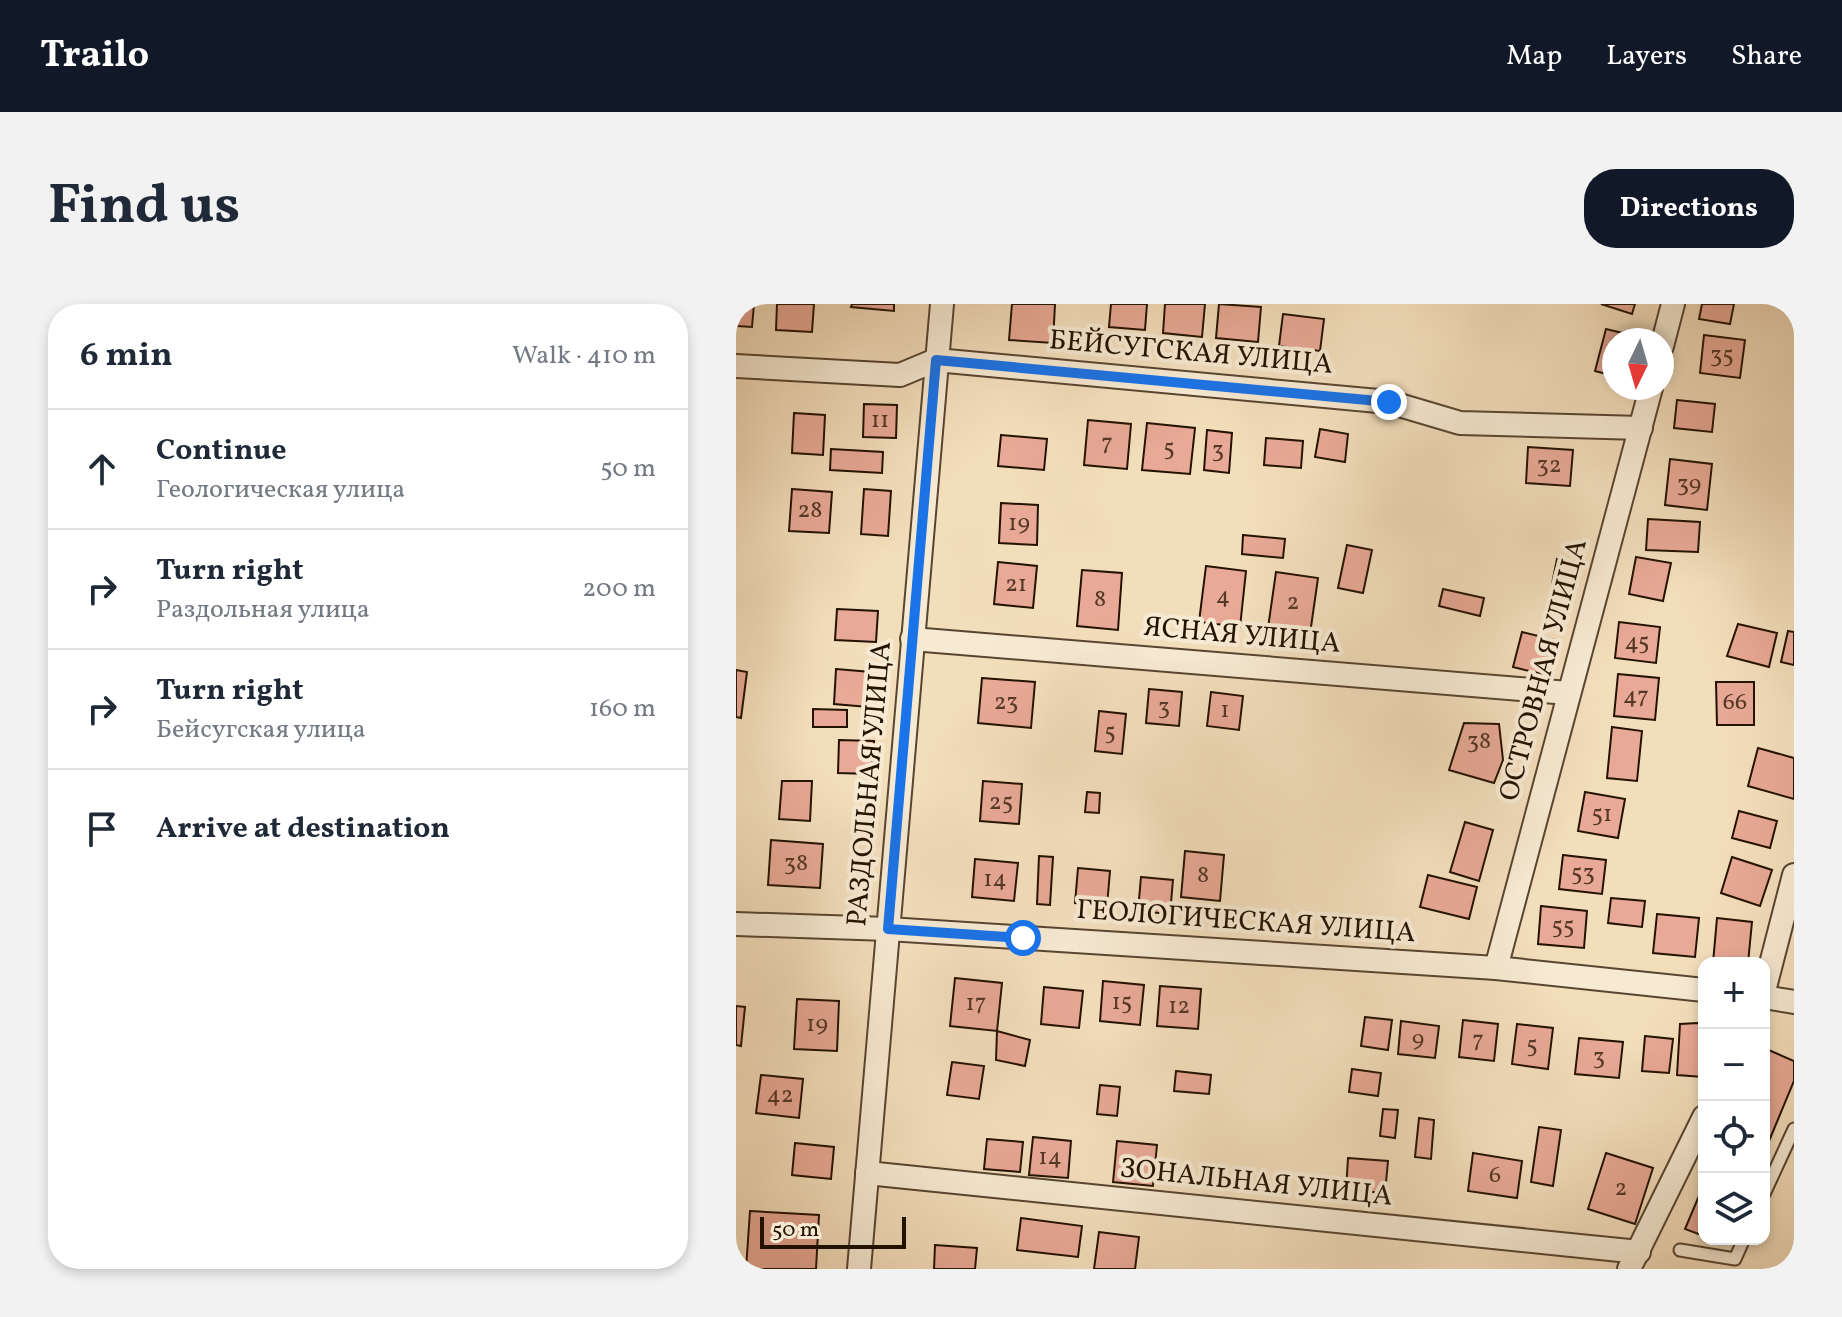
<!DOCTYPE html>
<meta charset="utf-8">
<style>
body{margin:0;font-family:Vollkorn,serif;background:#f2f2f3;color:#1f2937}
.controls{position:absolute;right:24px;bottom:24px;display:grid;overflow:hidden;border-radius:16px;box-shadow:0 4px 12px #0003}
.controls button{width:72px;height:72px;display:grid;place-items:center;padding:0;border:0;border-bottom:2px solid #e0e1e3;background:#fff;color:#1f2937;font:40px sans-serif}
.compass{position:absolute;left:866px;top:24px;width:72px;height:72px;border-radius:50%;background:#fff;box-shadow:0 4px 12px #0003;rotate:185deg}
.scale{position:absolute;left:24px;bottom:20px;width:146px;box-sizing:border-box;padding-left:8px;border:4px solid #241201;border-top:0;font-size:22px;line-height:28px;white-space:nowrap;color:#241201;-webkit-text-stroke:6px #f7ead3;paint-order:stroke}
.stop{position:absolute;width:24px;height:24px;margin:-18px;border:6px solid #1a73e8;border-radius:50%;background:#fff}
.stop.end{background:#1a73e8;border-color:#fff;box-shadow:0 2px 8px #0008}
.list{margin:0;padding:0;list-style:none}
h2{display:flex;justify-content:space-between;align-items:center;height:104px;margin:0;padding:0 32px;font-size:34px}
h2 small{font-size:26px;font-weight:400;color:#747a83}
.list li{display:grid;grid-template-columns:52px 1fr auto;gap:24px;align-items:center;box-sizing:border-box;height:120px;padding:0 32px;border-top:2px solid #e0e1e3}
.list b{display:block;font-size:30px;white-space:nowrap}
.list p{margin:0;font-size:26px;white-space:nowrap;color:#747a83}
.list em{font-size:26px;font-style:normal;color:#747a83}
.icon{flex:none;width:44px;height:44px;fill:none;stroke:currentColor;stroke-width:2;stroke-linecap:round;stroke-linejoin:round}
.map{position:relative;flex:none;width:1058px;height:965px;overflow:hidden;border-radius:32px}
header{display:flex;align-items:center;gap:48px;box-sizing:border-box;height:112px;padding:0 40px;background:#111827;color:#fff}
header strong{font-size:38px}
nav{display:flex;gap:44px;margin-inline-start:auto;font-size:28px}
.intro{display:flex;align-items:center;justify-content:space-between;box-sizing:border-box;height:192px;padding:0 48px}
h1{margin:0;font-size:56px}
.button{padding:20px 36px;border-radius:32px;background:#111827;color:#fff;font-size:28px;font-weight:700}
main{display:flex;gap:48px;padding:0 48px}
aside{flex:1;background:#fff;border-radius:32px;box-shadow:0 4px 12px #0003}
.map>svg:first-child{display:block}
.building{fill:#e8a996;stroke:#241201;stroke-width:2}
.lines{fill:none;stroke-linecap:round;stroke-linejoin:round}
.service-casing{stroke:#584530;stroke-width:15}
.minor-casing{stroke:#584530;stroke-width:26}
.service{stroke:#f7ead3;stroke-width:11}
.minor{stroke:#f7ead3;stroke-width:22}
.route{stroke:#1a73e8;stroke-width:10}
.labels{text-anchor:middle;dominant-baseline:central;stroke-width:8;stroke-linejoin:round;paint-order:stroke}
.number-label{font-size:24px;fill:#553826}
.street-label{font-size:28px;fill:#241201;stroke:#f7ead3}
</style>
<header>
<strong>Trailo</strong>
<nav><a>Map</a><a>Layers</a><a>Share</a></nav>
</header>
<div class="intro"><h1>Find us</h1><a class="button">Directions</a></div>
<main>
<aside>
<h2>6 min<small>Walk · 410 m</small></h2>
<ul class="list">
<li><svg class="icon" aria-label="ahead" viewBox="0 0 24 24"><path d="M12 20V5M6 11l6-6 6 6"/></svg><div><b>Continue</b><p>Геологическая улица</p></div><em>50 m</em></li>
<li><svg class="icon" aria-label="right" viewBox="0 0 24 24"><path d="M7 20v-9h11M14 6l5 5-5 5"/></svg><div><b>Turn right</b><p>Раздольная улица</p></div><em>200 m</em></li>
<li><svg class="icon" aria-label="right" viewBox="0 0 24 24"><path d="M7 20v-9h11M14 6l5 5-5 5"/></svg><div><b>Turn right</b><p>Бейсугская улица</p></div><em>160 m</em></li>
<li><svg class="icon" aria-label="arrive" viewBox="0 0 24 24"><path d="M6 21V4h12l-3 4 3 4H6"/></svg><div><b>Arrive at destination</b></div></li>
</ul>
</aside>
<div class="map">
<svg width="1058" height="965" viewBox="0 0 1058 965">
<rect width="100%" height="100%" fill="#f3debc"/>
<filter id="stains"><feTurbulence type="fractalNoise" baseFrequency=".0025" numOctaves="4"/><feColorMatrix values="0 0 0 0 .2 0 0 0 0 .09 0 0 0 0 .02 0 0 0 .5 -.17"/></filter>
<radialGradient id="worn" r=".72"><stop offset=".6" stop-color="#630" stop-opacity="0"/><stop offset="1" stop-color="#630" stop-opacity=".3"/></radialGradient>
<g class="building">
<polygon points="0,0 18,0 16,23 0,22"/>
<polygon points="41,0 78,0 76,28 40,26"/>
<polygon points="116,0 158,0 158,7 115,3"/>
<polygon points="276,0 319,0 317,39 273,36"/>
<polygon points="375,0 411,0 409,26 373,23"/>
<polygon points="429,0 469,0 466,33 427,29"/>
<polygon points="483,0 525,3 522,38 480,34"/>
<polygon points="865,0 899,0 896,10"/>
<polygon points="966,0 998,0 994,20 963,15"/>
<polygon points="547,10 588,15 584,47 543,42"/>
<polygon points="870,25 899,32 898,36 878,36 878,72 859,67"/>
<polygon points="968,31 1009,36 1004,74 964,69"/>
<polygon points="941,96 979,100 976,128 938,124"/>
<polygon points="128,100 161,101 160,134 127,133"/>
<polygon points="58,109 89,111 87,151 56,149"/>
<polygon points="352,116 395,120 391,165 348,161"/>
<polygon points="411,119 459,124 454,170 406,166"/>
<polygon points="584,125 612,130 609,158 579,153"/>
<polygon points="471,126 496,129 493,169 468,166"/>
<polygon points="265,131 311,135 308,166 262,162"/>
<polygon points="530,134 567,137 565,164 528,161"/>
<polygon points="792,143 837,146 834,182 790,179"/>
<polygon points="95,145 147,148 146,169 94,166"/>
<polygon points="934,155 976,160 971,206 929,201"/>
<polygon points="56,185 96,188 93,229 53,227"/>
<polygon points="128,185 155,187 152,232 125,230"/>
<polygon points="265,199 302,201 301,241 263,239"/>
<polygon points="912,215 964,218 962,248 910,246"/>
<polygon points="507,231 549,235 547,254 506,250"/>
<polygon points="611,241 636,246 627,289 602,284"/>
<polygon points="900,253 935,259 927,297 893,290"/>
<polygon points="821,255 843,259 837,284 816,280"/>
<polygon points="262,258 301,262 297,304 258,300"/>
<polygon points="470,262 510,267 504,323 463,318"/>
<polygon points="346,266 386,269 382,326 341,322"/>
<polygon points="540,268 582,274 574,330 532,324"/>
<polygon points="707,285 748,294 744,312 703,302"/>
<polygon points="101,305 142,307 140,338 99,336"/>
<polygon points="883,318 924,323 920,359 879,354"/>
<polygon points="1002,320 1041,329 1033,363 991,352"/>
<polygon points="1052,327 1058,328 1058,361 1045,358"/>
<polygon points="786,328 823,337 814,372 777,363"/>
<polygon points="100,365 135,368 132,403 98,400"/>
<polygon points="0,366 11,368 5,414 0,413"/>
<polygon points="882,370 923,374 919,416 878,412"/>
<polygon points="246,374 299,378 295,424 242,419"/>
<polygon points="980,378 1018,378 1018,421 981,421"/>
<polygon points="413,385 446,388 443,422 410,419"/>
<polygon points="475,388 507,392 503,426 471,422"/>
<polygon points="77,405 111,406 111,423 77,423"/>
<polygon points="363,407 390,410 386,450 359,447"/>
<polygon points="728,419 763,420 767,456 758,479 713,466"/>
<polygon points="876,423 906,427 901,477 871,474"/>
<polygon points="103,436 138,437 136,470 102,469"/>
<polygon points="1022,444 1058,454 1058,495 1012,482"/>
<polygon points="46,477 76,477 74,517 43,515"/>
<polygon points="247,477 286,480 283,520 244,517"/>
<polygon points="351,488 364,489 363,509 349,508"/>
<polygon points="849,488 889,495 882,534 842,527"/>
<polygon points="1003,507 1041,517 1034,544 996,534"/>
<polygon points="729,518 757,526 743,577 714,568"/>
<polygon points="35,536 87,540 84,584 32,581"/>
<polygon points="449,547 488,551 484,597 445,593"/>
<polygon points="827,551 870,556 866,590 823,585"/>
<polygon points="303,552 317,553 314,601 301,600"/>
<polygon points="996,553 1036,566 1024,602 985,589"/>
<polygon points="239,555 282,559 278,597 236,593"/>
<polygon points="342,564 374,567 371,602 339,599"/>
<polygon points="692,571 741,583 733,615 684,603"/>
<polygon points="405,573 437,576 434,610 402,607"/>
<polygon points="875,594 909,597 906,623 872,619"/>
<polygon points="805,602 851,607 848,644 802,640"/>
<polygon points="921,610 963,614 959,653 917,649"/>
<polygon points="981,614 1016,618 1012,659 977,659"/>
<polygon points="219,674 266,679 261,727 214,722"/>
<polygon points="367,677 408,681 404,721 364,717"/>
<polygon points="424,682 465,685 462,725 421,722"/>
<polygon points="308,683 347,687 343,724 305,720"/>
<polygon points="61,695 103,697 101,747 58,745"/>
<polygon points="0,702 9,703 5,742 0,741"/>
<polygon points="629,713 656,716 652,746 625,742"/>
<polygon points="727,716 762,720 758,757 723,753"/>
<polygon points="665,717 703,722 699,754 662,750"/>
<polygon points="962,719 968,720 968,770 967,773 941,771 944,720"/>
<polygon points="781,720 817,724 812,765 776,760"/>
<polygon points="261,727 294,736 289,762 260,756"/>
<polygon points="909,732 937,735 933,769 906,767"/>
<polygon points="843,734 887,738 883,774 839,770"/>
<polygon points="1028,744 1058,757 1058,777 1028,849"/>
<polygon points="216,758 248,762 243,795 211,791"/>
<polygon points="616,765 645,769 642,792 613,788"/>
<polygon points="440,767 475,771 473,790 438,787"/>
<polygon points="25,771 67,775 63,814 20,809"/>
<polygon points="364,781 384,783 381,812 361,810"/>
<polygon points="647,805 662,806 659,834 644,832"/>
<polygon points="683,814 698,816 695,855 679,853"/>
<polygon points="803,823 825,826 817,882 795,878"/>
<polygon points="297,833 335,837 332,874 293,871"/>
<polygon points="251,835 287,838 284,868 248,865"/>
<polygon points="381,837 421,841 417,882 377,878"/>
<polygon points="59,839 98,843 95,875 56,871"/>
<polygon points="737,849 786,857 781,894 732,887"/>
<polygon points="870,849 917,864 899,920 852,905"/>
<polygon points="612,854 652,857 649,889 610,886"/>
<polygon points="968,880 968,932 949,925"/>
<polygon points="14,907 83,911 80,965 10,965"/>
<polygon points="285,914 346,922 342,953 281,946"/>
<polygon points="363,928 403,933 399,965 358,965"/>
<polygon points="199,941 241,944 239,965 198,965"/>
</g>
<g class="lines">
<defs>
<g id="service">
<polyline points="1028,890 1058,825"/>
<polyline points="944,946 999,955 1008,935"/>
</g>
<g id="minor">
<polyline points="926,42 937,0"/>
<polyline points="0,62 164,71 200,56 653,98 724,119 905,124"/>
<polyline points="176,335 832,389"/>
<polyline points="0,620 152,625 760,664 968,686"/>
<polyline points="760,664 915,84"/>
<polyline points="1028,687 1058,571"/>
<polyline points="1028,693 1058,698"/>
<polyline points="131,869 903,948"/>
<polyline points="123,965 206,0"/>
<polyline points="893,965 968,813"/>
</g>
</defs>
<use href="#service" class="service-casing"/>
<use href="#minor" class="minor-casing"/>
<use href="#service" class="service"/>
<use href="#minor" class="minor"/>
</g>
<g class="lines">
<polyline class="route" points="287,634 152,625 200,56 653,98"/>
</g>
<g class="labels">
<g class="number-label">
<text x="986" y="52">35</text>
<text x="144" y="117">11</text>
<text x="371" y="140">7</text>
<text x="433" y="145">5</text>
<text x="482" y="147">3</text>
<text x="813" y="162">32</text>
<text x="953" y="181">39</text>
<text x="74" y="207">28</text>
<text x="283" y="220">19</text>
<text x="280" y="281">21</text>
<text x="487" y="293">4</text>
<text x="364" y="296">8</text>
<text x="557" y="299">2</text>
<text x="901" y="339">45</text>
<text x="900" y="393">47</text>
<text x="270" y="399">23</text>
<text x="999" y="399">66</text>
<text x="428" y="404">3</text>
<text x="489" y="407">1</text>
<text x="374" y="429">5</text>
<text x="743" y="438">38</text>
<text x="265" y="499">25</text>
<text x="866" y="511">51</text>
<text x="60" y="560">38</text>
<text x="847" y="570">53</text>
<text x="467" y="572">8</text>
<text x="259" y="576">14</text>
<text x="827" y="623">55</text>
<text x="386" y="699">15</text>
<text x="240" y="700">17</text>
<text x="443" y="703">12</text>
<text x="81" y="721">19</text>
<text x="682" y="736">9</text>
<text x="742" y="737">7</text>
<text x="796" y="742">5</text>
<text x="863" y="754">3</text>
<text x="44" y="792">42</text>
<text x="314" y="854">14</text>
<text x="759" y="872">6</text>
<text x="885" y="885">2</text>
</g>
<g class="street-label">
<text transform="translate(455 49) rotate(5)">БЕЙСУГСКАЯ УЛИЦА</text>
<text transform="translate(506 332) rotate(5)">ЯСНАЯ УЛИЦА</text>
<text transform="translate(808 366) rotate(-75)">ОСТРОВНАЯ УЛИЦА</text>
<text transform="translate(134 480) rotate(-85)">РАЗДОЛЬНАЯ УЛИЦА</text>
<text transform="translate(510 618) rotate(4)">ГЕОЛОГИЧЕСКАЯ УЛИЦА</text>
<text transform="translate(520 879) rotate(6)">ЗОНАЛЬНАЯ УЛИЦА</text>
</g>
</g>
<rect width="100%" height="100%" filter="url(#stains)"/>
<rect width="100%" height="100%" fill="url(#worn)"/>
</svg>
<div class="controls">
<button>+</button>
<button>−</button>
<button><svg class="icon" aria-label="locate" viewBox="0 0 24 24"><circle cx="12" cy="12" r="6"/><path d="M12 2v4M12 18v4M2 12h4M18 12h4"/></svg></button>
<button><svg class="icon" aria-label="layers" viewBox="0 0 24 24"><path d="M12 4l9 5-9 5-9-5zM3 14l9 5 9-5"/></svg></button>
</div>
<svg class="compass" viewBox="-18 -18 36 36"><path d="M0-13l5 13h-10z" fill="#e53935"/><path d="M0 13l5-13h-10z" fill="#747a83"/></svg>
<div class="scale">50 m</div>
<div class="stop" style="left:287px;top:634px"></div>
<div class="stop end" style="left:653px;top:98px"></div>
</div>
</main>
